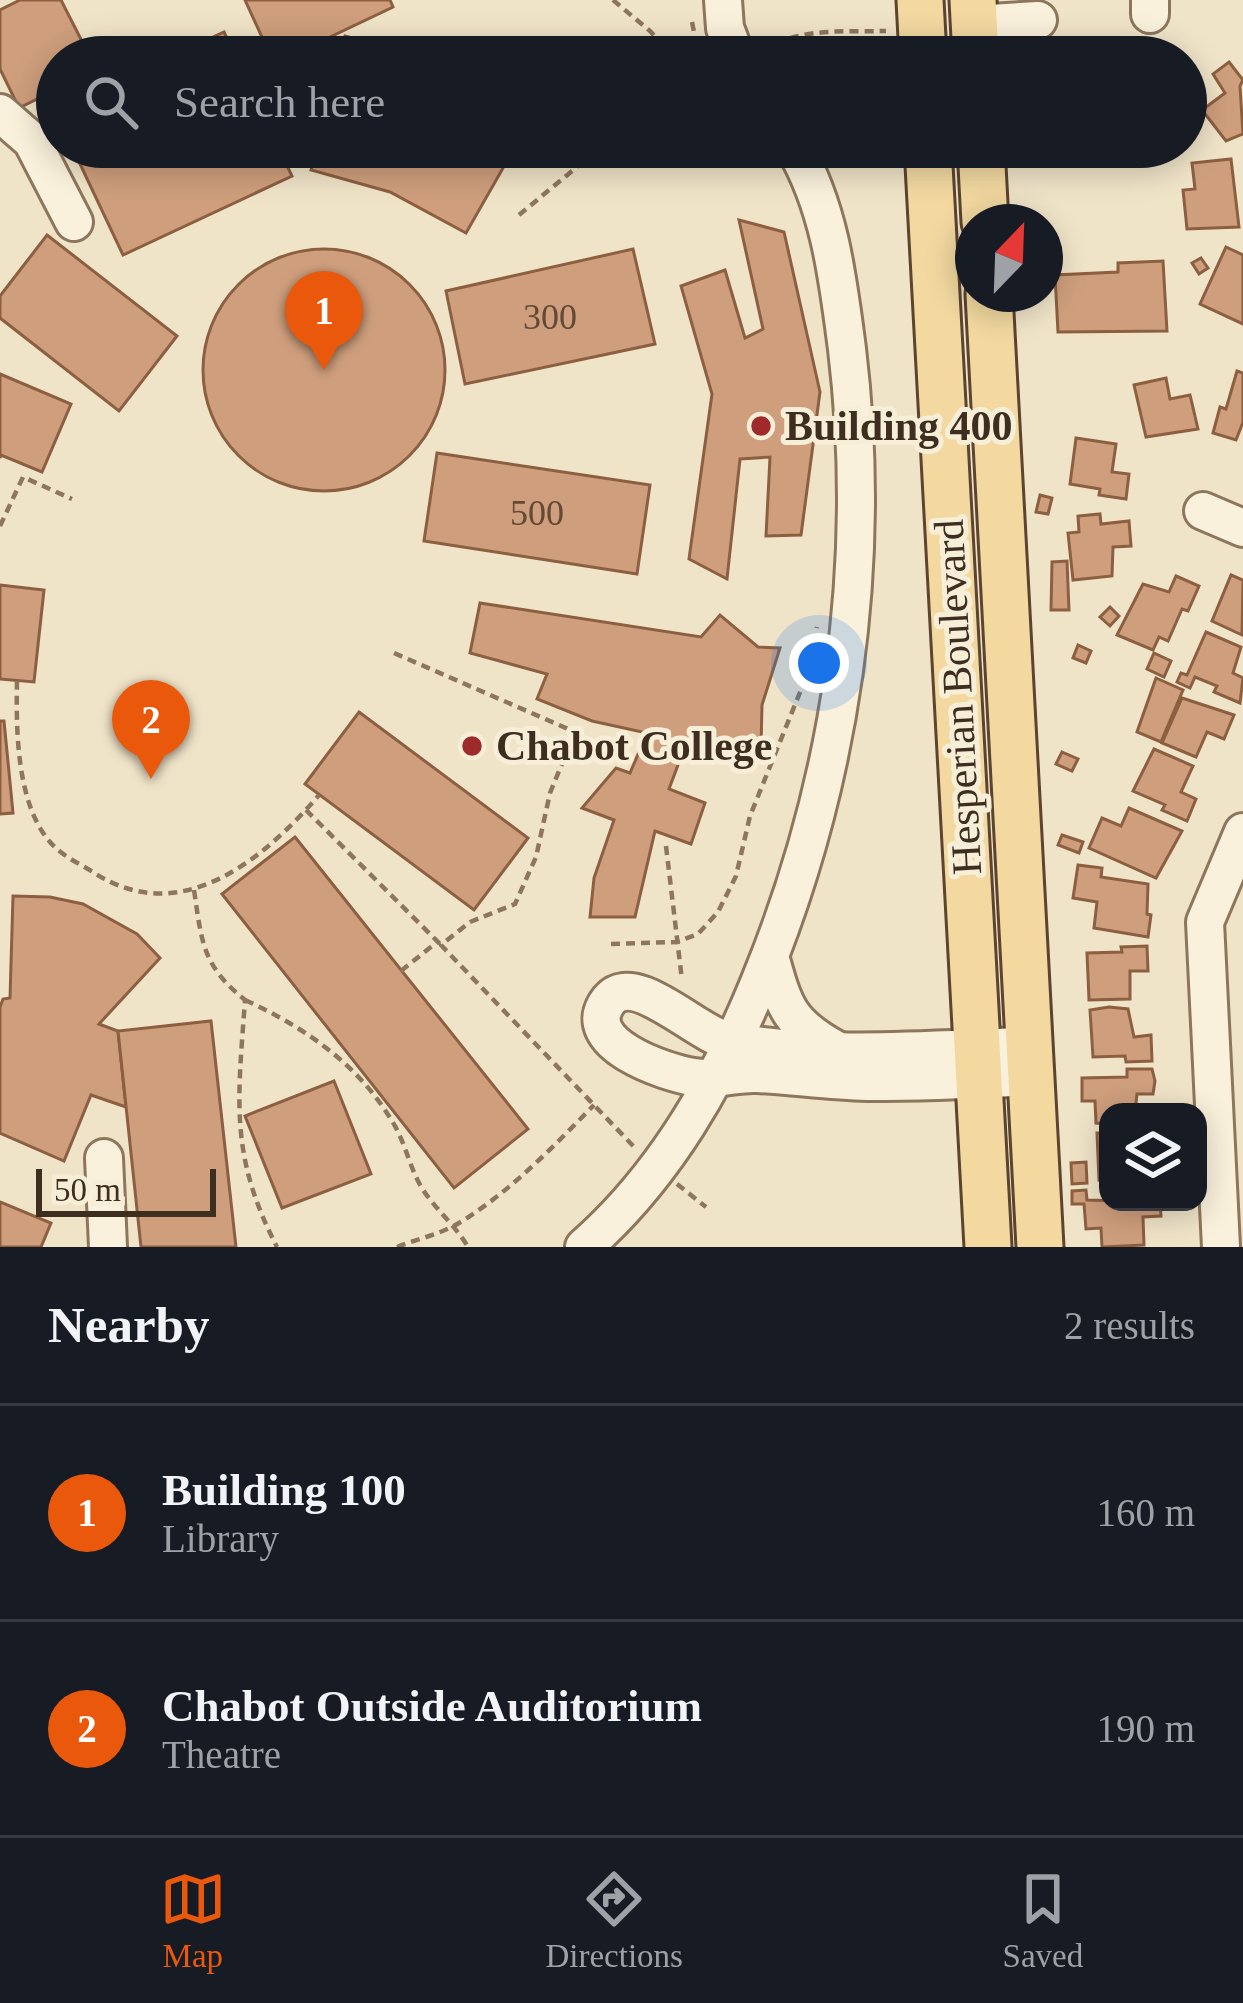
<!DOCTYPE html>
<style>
body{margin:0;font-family:Georgia,serif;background:#20242c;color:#f1f3f6}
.controls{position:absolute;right:36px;bottom:36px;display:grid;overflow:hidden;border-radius:24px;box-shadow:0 6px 30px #0003}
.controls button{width:108px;height:108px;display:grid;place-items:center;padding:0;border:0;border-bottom:3px solid #363941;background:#171b24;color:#f1f3f6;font:60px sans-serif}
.compass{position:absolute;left:955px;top:204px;width:108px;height:108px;border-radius:50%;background:#171b24;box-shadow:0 6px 30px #0003;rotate:23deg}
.scale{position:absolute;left:36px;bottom:30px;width:180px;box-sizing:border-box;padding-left:12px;border:6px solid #3d2e20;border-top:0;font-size:33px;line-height:42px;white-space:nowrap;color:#3d2e20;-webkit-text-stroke:9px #f7eed8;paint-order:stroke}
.you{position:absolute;left:819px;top:663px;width:42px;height:42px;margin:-30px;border:9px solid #fff;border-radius:50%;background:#1a73e8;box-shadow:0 0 0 18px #1a73e833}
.badge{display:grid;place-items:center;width:78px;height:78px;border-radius:50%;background:#ea580c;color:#fff;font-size:39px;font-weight:700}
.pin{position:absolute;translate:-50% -99px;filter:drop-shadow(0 3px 6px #0008)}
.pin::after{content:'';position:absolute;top:63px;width:42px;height:36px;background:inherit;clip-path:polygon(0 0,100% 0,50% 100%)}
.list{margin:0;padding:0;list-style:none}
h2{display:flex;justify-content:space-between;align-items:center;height:156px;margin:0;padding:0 48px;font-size:51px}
h2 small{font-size:39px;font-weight:400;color:#9ea1a6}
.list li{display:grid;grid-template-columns:78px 1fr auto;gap:36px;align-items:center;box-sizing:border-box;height:216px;padding:0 48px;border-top:3px solid #363941}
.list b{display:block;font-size:45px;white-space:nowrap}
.list p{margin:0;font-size:39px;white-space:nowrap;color:#9ea1a6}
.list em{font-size:39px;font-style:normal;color:#9ea1a6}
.icon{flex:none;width:66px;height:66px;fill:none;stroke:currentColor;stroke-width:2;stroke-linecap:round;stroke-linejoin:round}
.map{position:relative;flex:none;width:1243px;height:1247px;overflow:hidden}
.search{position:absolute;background:#171b24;box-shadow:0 6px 30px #0003;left:36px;right:36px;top:36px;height:132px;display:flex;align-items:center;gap:30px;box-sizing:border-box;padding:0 42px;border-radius:66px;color:#9ea1a6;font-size:45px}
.sheet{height:588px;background:#171b24}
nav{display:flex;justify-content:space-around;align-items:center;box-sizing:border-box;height:168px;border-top:3px solid #363941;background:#171b24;font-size:33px;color:#9ea1a6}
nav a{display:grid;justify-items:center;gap:6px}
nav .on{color:#ea580c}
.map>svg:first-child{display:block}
.building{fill:#cf9f7d;stroke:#8d5f41;stroke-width:3}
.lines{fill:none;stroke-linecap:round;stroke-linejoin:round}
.minor-casing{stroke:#8d765c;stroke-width:42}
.major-casing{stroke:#5b4430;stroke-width:51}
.path{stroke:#8d765c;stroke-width:4.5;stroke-dasharray:9 6;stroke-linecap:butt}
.minor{stroke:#faf1dc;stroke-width:36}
.major{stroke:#f3d9a0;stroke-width:45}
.poi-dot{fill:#9e2a2b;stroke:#f7eed8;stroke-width:4.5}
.labels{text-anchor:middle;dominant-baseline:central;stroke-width:10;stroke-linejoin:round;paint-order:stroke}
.number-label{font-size:36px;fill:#624a37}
.poi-label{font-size:42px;font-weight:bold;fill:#3d2e20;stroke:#f7eed8;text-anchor:start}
.street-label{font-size:42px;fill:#3d2e20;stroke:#f7eed8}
</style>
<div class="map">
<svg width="1243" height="1247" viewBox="0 0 1243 1247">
<rect width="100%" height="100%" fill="#f0e4c8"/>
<g class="building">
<polygon points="20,0 61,0 90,57 57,57 57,89 19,108 0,69 0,10"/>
<polygon points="245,0 390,0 393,7 288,57 271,57"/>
<polygon points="224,32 236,57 170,57"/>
<polygon points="345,36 426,57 340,57"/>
<polygon points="1229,62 1243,80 1240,86 1243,134 1226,141 1202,110 1225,93 1213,74"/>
<polygon points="72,147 278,147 292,176 123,255"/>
<polygon points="317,147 515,147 466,233 390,192 311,170"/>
<polygon points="1231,159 1239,227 1187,229 1183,190 1195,189 1192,163"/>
<polygon points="739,220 784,232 820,392 801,535 766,536 770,457 740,459 727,579 689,559 712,394 681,286 725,270 745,338 763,329"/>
<polygon points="47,235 177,336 119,411 0,318 0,296"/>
<polygon points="1226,247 1243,255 1243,324 1200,304"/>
<circle cx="324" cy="370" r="121"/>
<polygon points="633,249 655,344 465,384 446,291"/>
<polygon points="1201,258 1208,268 1199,274 1192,263"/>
<polygon points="1163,261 1167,331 1058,332 1055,275 1118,272 1118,263"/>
<polygon points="1237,371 1243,373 1243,422 1236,440 1213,433 1220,407 1226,409"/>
<polygon points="0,374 71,404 42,472 1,455 0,458"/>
<polygon points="1166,378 1170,399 1190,395 1198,429 1146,437 1134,385"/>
<polygon points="1076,438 1116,444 1112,472 1129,474 1126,499 1099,495 1100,489 1070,484"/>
<polygon points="437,453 650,485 637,574 424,541"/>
<polygon points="1040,495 1052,498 1048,514 1036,512"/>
<polygon points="1100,514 1101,524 1129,521 1131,546 1113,547 1112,576 1073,580 1068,533 1079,532 1078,516"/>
<polygon points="1067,561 1069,610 1051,610 1052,562"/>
<polygon points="1231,575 1243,580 1242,635 1212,621"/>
<polygon points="1176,576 1199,586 1188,611 1182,609 1168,641 1159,637 1153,650 1117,635 1143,584 1169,592"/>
<polygon points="0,585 44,590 34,682 0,679"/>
<polygon points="480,603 701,637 720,615 758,647 780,648 762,705 761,747 687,741 669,789 705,803 691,844 655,831 635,917 590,917 594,878 614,820 582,808 616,768 630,773 647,733 592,721 537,699 547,674 470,653"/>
<polygon points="1110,607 1119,616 1110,626 1100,617"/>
<polygon points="1206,632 1241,647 1233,673 1243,678 1240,703 1214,692 1217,686 1195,677 1190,688 1177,682 1181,673 1187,675"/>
<polygon points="1078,645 1091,651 1086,663 1073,658"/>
<polygon points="1154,653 1171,661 1164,677 1147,669"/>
<polygon points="1156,678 1183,690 1161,742 1137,732"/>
<polygon points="1182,698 1234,715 1224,739 1207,732 1196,757 1162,743"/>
<polygon points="359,712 528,838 474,910 305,784"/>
<polygon points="0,721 4,721 13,813 0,814"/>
<polygon points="1154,749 1193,766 1181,792 1196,799 1187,821 1162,810 1165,805 1133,791"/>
<polygon points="1062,752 1078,759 1072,771 1056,764"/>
<polygon points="1129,808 1182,831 1156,878 1089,848 1102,818 1121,826"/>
<polygon points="1062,835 1083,842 1079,853 1058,845"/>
<polygon points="295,837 528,1129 454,1188 222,894"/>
<polygon points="1078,865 1102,868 1101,877 1148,884 1147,914 1151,915 1148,937 1094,928 1097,902 1073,898"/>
<polygon points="13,896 50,897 83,904 137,934 160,958 99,1024 118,1031 126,1107 91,1095 64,1161 0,1133 0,1007 3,999 10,998"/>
<polygon points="1147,946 1148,971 1130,971 1130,999 1089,1000 1087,953 1122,952 1121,947"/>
<polygon points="1109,1007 1128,1009 1134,1037 1151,1035 1152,1061 1126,1062 1125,1056 1093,1057 1090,1010"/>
<polygon points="211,1021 236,1247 141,1247 118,1031"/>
<polygon points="1127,1069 1152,1069 1155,1081 1153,1094 1137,1094 1135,1112 1108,1112 1108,1124 1096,1123 1095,1101 1082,1101 1082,1078 1127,1077"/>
<polygon points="334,1081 371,1174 282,1208 245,1116"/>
<polygon points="1097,1133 1108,1133 1108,1179 1099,1180"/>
<polygon points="1086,1162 1087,1183 1072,1184 1071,1163"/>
<polygon points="1086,1190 1087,1200 1160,1202 1161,1216 1143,1217 1144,1245 1102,1247 1101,1228 1086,1229 1084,1204 1072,1204 1072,1191"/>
<polygon points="0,1202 51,1223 41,1247 0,1247"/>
</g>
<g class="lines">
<defs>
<g id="minor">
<polyline points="723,0 725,28 736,57"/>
<polyline points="1150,0 1150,14"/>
<polyline points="974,24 1038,20"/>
<polyline points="0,113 32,141 74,222"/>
<polyline points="1203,511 1243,528"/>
<path d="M 770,956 C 784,1006 788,1023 835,1049"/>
<path d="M 1029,1046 C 930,1049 827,1059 729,1041 C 697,1035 635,969 609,1000 C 575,1043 666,1073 694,1077 C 716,1081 736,1073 757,1074 C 794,1076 830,1081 867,1082 C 921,1082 976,1080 1031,1077"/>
<polyline points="104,1158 108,1247"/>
<path d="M 584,1247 C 665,1176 719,1081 759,983 C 842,782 873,565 847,349 C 838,280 830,208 794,147"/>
<polyline points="1221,1247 1205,922 1243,832"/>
</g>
<g id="major">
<polyline points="920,0 923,57"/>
<polyline points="973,0 976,57"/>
<polyline points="928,147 988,1247"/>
<polyline points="981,147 985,222"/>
<polyline points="989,294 1040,1247"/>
</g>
</defs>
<use href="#minor" class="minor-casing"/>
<use href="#major" class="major-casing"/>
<g class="path">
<polyline points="613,0 650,31 673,57"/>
<polyline points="692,22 699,57"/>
<path d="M 763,51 C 797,27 846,32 886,31"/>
<polyline points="519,215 601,147"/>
<polyline points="0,526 23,477 72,499"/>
<polyline points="394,653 575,732 550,793 536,857 515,904 470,922 441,945 637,1150"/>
<path d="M 17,681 C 16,730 16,813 57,849 C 68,859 84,866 96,874 C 182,928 264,859 319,795"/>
<polyline points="306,810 441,945"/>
<polyline points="666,846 682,980"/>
<path d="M 194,890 C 202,943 202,965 245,1000 C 238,1100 229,1154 277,1247"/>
<polyline points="611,944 676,942 698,934 718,912 736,876 750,816 807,675 817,627"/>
<polyline points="401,971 437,942"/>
<path d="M 245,1000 C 304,1027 358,1064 392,1121 C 404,1140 408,1161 418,1181 C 430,1205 454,1223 468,1247"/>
<polyline points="677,1184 706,1207"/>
<path d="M 397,1247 C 417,1239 441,1234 459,1223 C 510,1192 553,1147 594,1105"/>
</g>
<use href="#minor" class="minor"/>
<use href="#major" class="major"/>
</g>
<g class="poi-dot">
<circle cx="761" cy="426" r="12"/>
<circle cx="472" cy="746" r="12"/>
</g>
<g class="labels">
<g class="number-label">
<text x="550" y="317">300</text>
<text x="537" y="513">500</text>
</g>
<g class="poi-label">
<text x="785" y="426">Building 400</text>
<text x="496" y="746">Chabot College</text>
</g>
<g class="street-label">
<text transform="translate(958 697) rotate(-93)">Hesperian Boulevard</text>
</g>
</g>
</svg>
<div class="controls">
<button><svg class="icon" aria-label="layers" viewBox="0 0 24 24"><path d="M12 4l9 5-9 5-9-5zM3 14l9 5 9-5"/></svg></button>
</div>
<svg class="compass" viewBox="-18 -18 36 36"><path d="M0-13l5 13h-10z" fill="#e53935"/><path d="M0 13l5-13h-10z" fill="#9ea1a6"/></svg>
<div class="scale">50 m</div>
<div class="you"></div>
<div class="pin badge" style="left:324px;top:370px">1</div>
<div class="pin badge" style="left:151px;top:779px">2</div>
<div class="search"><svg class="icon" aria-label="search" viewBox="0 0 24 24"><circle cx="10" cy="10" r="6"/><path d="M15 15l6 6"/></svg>Search here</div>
</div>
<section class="sheet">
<h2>Nearby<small>2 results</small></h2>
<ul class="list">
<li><span class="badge">1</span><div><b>Building 100</b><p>Library</p></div><em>160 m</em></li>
<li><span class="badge">2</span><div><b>Chabot Outside Auditorium</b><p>Theatre</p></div><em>190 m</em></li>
</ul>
</section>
<nav>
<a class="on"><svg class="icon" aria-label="map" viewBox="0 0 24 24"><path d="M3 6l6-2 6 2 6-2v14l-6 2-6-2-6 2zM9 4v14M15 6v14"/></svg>Map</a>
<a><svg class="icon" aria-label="directions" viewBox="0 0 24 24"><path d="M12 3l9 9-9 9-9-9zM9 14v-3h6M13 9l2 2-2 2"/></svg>Directions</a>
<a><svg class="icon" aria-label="saved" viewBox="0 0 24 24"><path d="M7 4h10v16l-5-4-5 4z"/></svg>Saved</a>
</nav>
